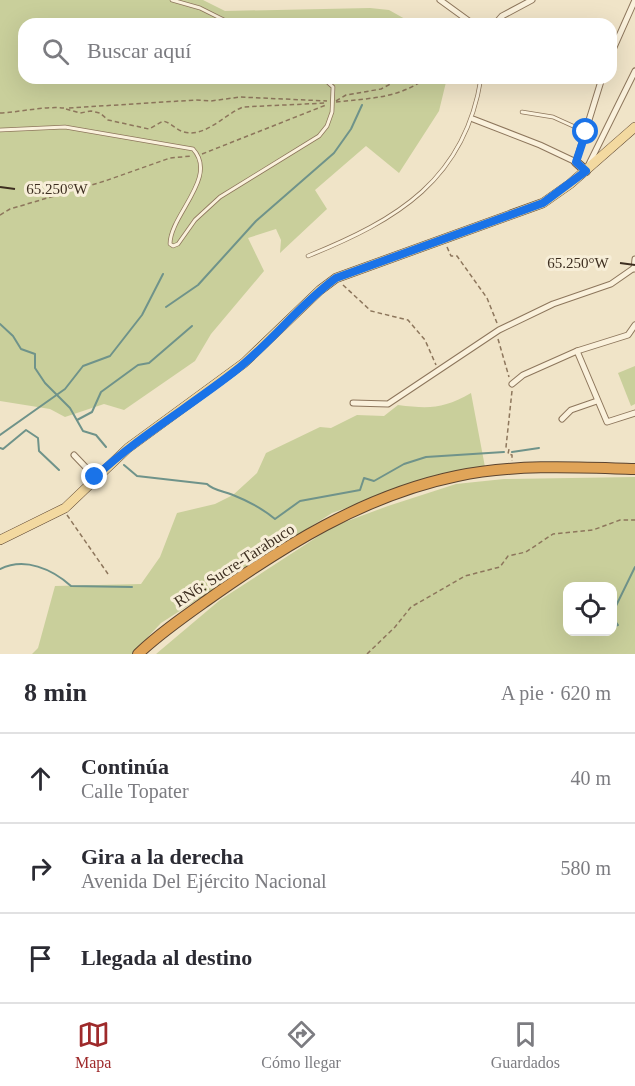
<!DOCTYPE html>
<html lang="es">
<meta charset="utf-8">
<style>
body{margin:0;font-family:"Times New Roman",serif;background:#f2f2f3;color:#2b2b33}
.controls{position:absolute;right:18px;bottom:18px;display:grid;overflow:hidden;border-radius:12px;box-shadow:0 6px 24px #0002}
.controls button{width:54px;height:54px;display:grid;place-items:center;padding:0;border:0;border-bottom:2px solid #e1e1e2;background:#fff;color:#2b2b33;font:30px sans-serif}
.stop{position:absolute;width:18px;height:18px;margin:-14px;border:4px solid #1a73e8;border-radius:50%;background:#fff}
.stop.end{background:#1a73e8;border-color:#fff;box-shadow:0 2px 6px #0008}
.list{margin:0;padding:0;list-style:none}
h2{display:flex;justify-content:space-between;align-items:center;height:78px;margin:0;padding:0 24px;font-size:26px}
h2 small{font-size:20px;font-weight:400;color:#7c7c81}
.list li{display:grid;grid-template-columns:39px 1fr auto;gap:18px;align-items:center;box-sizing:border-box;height:90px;padding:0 24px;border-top:2px solid #e1e1e2}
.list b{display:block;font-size:22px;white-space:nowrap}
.list p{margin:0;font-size:20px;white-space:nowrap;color:#7c7c81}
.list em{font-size:20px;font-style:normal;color:#7c7c81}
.icon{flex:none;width:33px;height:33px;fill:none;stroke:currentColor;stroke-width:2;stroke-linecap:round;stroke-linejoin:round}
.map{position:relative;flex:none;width:635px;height:654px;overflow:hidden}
.search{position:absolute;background:#fff;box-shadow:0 6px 24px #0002;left:18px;right:18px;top:18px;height:66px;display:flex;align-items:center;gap:15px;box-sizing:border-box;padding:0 21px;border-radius:18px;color:#7c7c81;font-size:22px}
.sheet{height:348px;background:#fff}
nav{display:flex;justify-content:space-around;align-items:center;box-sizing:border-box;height:84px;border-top:2px solid #e1e1e2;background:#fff;font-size:16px;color:#7c7c81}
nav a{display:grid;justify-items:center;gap:3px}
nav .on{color:#9e2a2b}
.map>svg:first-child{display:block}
.green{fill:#c9cf9b;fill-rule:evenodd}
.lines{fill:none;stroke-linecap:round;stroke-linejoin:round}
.stream{stroke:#6f938a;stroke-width:2}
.lane-casing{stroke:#8d765c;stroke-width:4.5}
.street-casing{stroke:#8d765c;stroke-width:7}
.secondary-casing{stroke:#6f573f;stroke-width:10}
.primary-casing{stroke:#5b4430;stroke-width:10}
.highway-casing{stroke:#5b4430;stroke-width:12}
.path{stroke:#8d765c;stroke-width:1.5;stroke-dasharray:4.5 3;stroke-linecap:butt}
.lane{stroke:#faf1dc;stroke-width:3}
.street{stroke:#faf1dc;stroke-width:5}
.secondary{stroke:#faf1dc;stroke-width:8}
.primary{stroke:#f3d9a0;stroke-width:9}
.highway{stroke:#e0a458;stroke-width:10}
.route{stroke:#1a73e8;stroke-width:8}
.ticks{fill:none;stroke:#3d2e20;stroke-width:2}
.labels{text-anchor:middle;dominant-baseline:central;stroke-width:6;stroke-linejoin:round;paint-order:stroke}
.street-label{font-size:16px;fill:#3d2e20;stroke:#f7eed8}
.ticks-label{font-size:15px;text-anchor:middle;fill:#3d2e20;stroke:#f7eed8;stroke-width:6;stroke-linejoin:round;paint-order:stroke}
</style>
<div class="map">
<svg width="635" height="654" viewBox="0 0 635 654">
<rect width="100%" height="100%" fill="#f0e4c8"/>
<g class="green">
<polygon points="0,0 203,0 225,11 370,8 389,10 414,24 24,24 24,78 447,78 439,111 399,173 366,146 315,190 327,209 280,253 281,240 276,229 248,238 264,271 211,334 195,361 124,410 104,404 65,417 50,409 0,401"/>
<polygon points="635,366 635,404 631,406 618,373"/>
<path d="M 471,393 L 485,467 L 381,496 L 332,513 L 161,623 L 132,654 L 32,654 L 38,648 L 55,586 L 141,584 L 160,557 L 177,513 L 215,504 L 233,495 L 257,473 L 266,453 L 320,427 L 331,428 L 357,415 L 384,416 L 398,405 C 429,409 443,409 471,393 Z"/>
<path d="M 635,477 L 635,654 L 156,654 L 220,600 L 334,526 L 388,506 L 456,484 L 504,479 ZM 568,586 L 612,586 L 612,632 L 568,632 Z"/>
</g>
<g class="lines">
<g class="stream">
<polyline points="166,307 198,285 256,221 334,153 351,129 362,105"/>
<polyline points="0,324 13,336 21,349 35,354 35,368 45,383 70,408 83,431 96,435 106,447"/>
<polyline points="77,420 92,412 101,392 138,365 149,363 192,326"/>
<polyline points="0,435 65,389 83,366 110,356 142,315 163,274"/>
<polyline points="0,448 3,449 26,430 38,438 39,451 59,470"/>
<polyline points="512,452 539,448"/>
<path d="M 124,465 L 137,476 L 207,484 C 214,491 224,491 233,495 C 248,501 263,509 275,519 L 300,501 L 360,490 L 364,478 L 374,481 L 404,464 L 426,457 L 504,452"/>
<path d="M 0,569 C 25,557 52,569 71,586 L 132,587"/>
<polyline points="612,614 635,567"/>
<polyline points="612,617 618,625 612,627"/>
</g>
<defs>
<g id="lane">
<polyline points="172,0 200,8 232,24"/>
<polyline points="522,112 553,117 584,131"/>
<path d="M 0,130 L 65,127 L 193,149 C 219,177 170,215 170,244 L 173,246 L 178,244 L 195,220 L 220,197 L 319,136 L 327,126 L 332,112 L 333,87 L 323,78"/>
<path d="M 308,256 C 397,220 465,180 481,78"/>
</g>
<g id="street">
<polyline points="440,0 473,24"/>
<polyline points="495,24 502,16 532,0"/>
<polyline points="611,54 635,0"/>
<polyline points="473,119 540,145 576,162 602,78"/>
<polyline points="589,164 635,71"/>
<polyline points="634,269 635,259"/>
<polyline points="577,351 607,422 635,413"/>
<polyline points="512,384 523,375 577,351 628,335 635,325"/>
<polyline points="353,403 388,404 499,330 553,304 611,284 634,268"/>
<polyline points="562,419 571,410 597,401"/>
<polyline points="74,455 95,477"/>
</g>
<polyline id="secondary" points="576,162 586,171"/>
<polyline id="primary" points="0,540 65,508 128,448 244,363 320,290 336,278 543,203 570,184 635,127"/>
<path id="highway" d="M 138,654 C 159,634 182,618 206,601 C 282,547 364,495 457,476 C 514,464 577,467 635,469"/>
</defs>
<use href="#lane" class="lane-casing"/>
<use href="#street" class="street-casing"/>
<use href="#secondary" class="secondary-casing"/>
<use href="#primary" class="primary-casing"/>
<use href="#highway" class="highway-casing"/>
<g class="path">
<polyline points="336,101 346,95 381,89 402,78"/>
<path d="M 336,102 C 369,98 398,99 426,78"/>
<polyline points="69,108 196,100 211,101 240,97 327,101"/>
<path d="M 66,109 L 80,113 L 91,111 L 100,113 L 108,120 L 149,129 L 163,121 C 172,123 176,130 184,132 C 205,138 225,114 243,107 L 326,103"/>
<path d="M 0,113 C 22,112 43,106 64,108"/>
<polyline points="202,154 326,105"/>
<polyline points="0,215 10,209 105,181 170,158 192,156"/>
<polyline points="447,247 451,256 457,256 487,298 497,323"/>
<polyline points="343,285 371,311 408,320 425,340 436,365"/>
<polyline points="498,339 509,377"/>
<polyline points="512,391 506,447 509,449 508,454 512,455 512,461"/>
<polyline points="67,515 108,574"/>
<polyline points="367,654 395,627 411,607 465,576 500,567 508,556 526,552 553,534 593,530 620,520 635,520"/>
</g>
<use href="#lane" class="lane"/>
<use href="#street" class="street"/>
<use href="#secondary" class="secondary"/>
<use href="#primary" class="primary"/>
<use href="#highway" class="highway"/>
</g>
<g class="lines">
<path class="route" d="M 95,477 C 138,437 189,407 235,371 C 271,343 299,305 336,278 L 543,203 L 586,171 L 576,162 L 586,132"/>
</g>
<path class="ticks" d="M 0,187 L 15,189M 620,263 L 635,265"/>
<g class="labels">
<g class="street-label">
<text transform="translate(234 565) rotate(-33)">RN6: Sucre-Tarabuco</text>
</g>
</g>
<g class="ticks-label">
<text x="57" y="194">65.250°W</text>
<text x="578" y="268">65.250°W</text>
</g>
</svg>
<div class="controls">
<button><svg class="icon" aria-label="locate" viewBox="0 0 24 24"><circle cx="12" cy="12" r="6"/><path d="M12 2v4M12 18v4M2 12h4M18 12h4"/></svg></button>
</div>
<div class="stop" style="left:586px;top:132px"></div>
<div class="stop end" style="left:95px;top:477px"></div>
<div class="search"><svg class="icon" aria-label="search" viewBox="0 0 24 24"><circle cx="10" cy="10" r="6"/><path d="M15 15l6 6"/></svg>Buscar aquí</div>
</div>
<section class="sheet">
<h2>8 min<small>A pie · 620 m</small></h2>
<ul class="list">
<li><svg class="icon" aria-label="ahead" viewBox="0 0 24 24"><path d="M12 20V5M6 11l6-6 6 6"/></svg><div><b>Continúa</b><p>Calle Topater</p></div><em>40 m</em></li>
<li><svg class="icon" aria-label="right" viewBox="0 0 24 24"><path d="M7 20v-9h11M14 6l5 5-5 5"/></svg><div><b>Gira a la derecha</b><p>Avenida Del Ejército Nacional</p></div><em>580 m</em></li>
<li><svg class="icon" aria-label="arrive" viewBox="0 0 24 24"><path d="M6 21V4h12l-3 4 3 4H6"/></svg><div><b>Llegada al destino</b></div></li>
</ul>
</section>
<nav>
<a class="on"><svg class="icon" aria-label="map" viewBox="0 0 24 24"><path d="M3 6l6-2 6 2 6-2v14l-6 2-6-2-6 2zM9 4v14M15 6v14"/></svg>Mapa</a>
<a><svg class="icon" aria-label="directions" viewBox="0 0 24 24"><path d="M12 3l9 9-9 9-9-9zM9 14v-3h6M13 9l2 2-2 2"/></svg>Cómo llegar</a>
<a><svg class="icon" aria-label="saved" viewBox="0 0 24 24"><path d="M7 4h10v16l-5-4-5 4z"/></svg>Guardados</a>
</nav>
